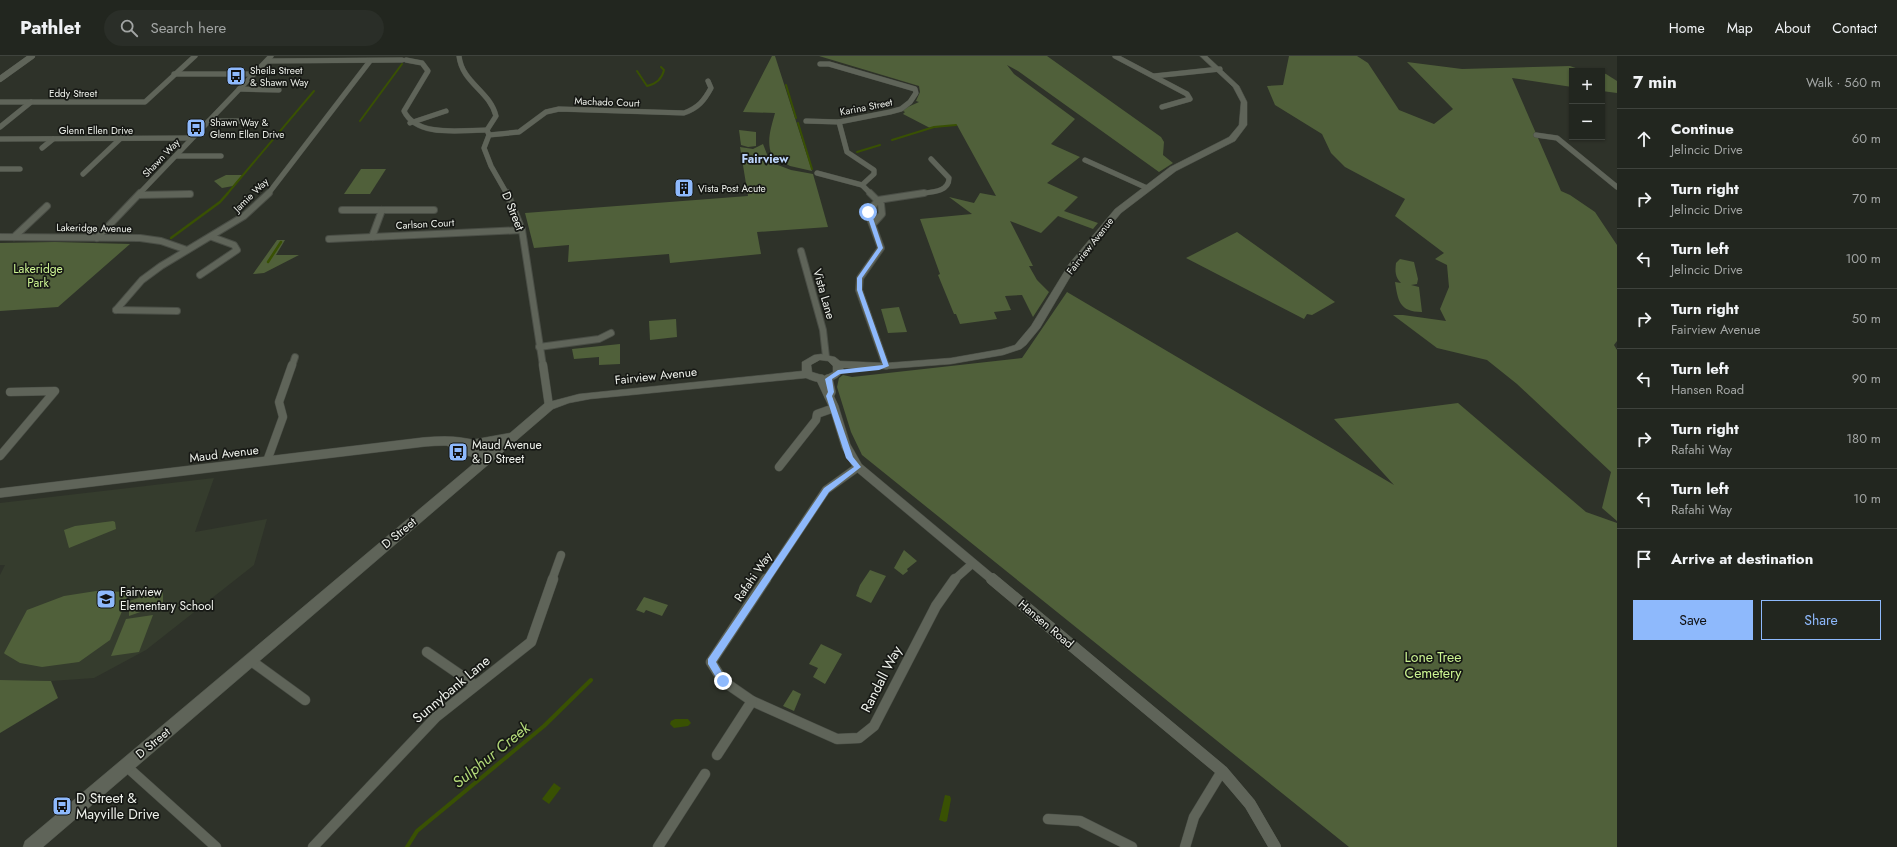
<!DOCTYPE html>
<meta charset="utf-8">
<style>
body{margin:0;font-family:Jost,sans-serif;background:#2a2e28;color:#f1f3f6}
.controls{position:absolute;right:12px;top:12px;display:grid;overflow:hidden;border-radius:0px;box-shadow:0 1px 3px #0004}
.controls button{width:36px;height:36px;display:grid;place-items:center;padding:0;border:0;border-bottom:1px solid #3f433d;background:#22261f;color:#f1f3f6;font:20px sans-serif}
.stop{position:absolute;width:12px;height:12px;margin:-9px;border:3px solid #8eb9fc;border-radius:50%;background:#fff}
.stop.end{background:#8eb9fc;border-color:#fff;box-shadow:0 1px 4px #0008}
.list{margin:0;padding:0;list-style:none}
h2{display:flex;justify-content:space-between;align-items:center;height:52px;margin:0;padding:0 16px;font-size:17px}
h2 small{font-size:13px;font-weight:400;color:#a2a5a4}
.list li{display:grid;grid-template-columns:26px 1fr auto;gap:12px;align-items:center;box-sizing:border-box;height:60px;padding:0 16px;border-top:1px solid #3f433d}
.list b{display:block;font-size:15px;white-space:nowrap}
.list p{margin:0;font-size:13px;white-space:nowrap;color:#a2a5a4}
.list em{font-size:13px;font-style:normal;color:#a2a5a4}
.actions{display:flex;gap:8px;padding:12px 16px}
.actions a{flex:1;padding:9px 0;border:1px solid #8eb9fc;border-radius:0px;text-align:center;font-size:14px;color:#8eb9fc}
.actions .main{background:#8eb9fc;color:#111}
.icon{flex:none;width:22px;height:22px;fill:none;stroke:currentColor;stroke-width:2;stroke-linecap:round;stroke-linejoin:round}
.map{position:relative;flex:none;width:1617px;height:791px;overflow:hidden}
header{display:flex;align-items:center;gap:24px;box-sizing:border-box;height:56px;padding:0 20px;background:#22261f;border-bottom:1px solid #3f433d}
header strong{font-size:19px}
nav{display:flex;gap:22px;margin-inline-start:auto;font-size:14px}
.search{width:280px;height:36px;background:#2a2e28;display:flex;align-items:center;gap:10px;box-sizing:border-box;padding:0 14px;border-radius:22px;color:#a2a5a4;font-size:15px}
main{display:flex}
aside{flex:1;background:#22261f}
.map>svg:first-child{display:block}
.built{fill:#353c2d}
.green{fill:#50603a}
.water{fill:#395103}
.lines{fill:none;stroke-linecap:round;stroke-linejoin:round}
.stream-far2{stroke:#395103;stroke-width:2}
.stream-far1{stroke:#395103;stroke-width:2.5}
.stream{stroke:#395103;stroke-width:4}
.minor-far3-casing{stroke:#4a4e46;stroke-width:5.5}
.minor-far2-casing{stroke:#4a4e46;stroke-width:8}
.minor-far1-casing{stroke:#4a4e46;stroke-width:9}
.minor-casing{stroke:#4a4e46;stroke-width:11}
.tertiary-far2-casing{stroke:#4a4e46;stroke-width:6}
.tertiary-far1-casing{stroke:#4a4e46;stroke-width:10}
.tertiary-casing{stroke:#4a4e46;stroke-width:12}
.secondary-casing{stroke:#4a4e46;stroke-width:1}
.minor-far3{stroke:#5f6459;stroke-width:5}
.minor-far2{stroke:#5f6459;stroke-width:6}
.minor-far1{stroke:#5f6459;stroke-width:8}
.minor{stroke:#5f6459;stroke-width:10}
.tertiary-far2{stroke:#5f6459;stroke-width:6}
.tertiary-far1{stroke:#5f6459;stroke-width:9}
.tertiary{stroke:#5f6459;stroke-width:12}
.secondary{fill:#5f6459;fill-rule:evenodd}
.route{fill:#8eb9fc}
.labels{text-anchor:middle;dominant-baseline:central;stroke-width:3.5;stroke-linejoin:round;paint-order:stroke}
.far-poi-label{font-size:10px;fill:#eff2ec;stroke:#171915;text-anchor:start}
.far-street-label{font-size:10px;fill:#eff2ec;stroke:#171915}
.far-quarter-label{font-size:12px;font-weight:bold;fill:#bcd5fc;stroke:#171915}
.street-label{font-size:12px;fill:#eff2ec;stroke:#171915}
.park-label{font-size:12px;fill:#ccf492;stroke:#171915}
.poi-label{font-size:12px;fill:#eff2ec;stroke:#171915;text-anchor:start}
.near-park-label{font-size:14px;fill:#ccf492;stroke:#171915}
.near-street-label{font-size:14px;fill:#eff2ec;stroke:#171915}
.near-poi-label{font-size:14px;fill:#eff2ec;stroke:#171915;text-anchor:start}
.near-water-label{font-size:16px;font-style:italic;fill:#b2d978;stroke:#171915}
</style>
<header>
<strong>Pathlet</strong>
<div class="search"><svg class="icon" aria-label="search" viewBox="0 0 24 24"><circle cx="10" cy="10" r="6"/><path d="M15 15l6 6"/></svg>Search here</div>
<nav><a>Home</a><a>Map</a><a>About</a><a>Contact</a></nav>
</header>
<main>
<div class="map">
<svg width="1617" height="791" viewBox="0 0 1617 791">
<rect width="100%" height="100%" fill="#2e3229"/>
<polygon class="built" points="214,422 195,476 267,463 254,509 146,594 94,622 51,625 0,624 0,519 5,509 0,509 0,447"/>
<g class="green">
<path d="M 772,0 L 775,0 L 812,115 L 790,110 L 772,100 C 766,85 771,72 775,57 L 743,56 Z"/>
<polygon points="819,0 1047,0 1161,81 1164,86 1163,99 1173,107 1159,116 1018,15 1007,9 1014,18 1075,63 1051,88 1080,101 1047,127 1078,141 1064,155 1098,167 1093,173 1058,160 1041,177 1010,165 1033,210 1029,210 1037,224 1049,236 1033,261 1022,239 1005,240 1011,254 994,256 997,263 960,268 956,258 954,258 938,219 940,218 920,163 972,158 949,141 974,147 980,137 996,140 957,69 930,72 903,58 905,56 901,54 919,46 916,45 920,36 919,30"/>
<polygon points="1289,0 1357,0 1368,7 1399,54 1434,68 1453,53 1407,6 1462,13 1570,10 1584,15 1572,15 1572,31 1512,22 1561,135 1570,139 1595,156 1617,189 1617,285 1614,289 1617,294 1617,465 1602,452 1611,416 1517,328 1487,304 1437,292 1393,259 1403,259 1446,265 1440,253 1449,231 1447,209 1435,203 1444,197 1395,160 1405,143 1345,111 1331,97 1322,78 1275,49 1267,30 1283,29"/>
<polygon points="1602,17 1606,18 1617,25 1617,37 1602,35"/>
<polygon points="739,74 756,76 756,90 748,91 741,89"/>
<polygon points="763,88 770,106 791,114 813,118 828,171 757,176 761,198 670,207 669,198 568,206 569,189 534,192 525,157 748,140 740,91 753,93"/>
<polygon points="361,113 386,113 370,138 344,138"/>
<polygon points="226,119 243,119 233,130 222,132 214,125"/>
<polygon points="1237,176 1335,246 1312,259 1307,258 1304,263 1186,202"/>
<polygon points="277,184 285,184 276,199 299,199 264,217 253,218"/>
<polygon points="55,186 130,188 58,251 0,255 0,187"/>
<path d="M 1400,203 L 1414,206 L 1418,223 L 1417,228 L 1411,229 L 1419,231 L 1422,256 C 1399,256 1398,244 1395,226 L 1401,227 C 1395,221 1395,215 1396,207 Z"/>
<polygon points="1067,236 1394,429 1334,363 1458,347 1586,456 1617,467 1617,791 1349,791 862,399 851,376 837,331 839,322 843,319 852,321 1022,302"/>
<polygon points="899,251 907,276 888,277 881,253"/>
<polygon points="676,263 677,281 650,284 649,265"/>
<polygon points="620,288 620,308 599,309 599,301 574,303 572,293"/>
<polygon points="113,465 115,466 116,473 69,492 64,474 75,470"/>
<polygon points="904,494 917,505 907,513 908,515 903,519 894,512"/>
<polygon points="870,514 886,520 871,547 856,540 860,529"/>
<polygon points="163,534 163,548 129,560 129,545"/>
<polygon points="96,535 130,536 110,584 79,606 42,611 20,607 5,598 4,597 27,554 64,540"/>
<polygon points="644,541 668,549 662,560 646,554 644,557 636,554"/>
<polygon points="153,559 139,596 111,600 126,563"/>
<polygon points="821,588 842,598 825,628 813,621 818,612 809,608"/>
<polygon points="0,624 51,625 58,642 0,677"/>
<polygon points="793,634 801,638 794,655 783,650"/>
</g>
<g class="water">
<polygon points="675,663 688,663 691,667 688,670 674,672 670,668 671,665"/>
<polygon points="554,727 561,732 549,748 542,743"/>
<polygon points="945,739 950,740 951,743 947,765 945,766 939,764"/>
</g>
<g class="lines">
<g class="stream-far2">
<path d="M 637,15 L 647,30 C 656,28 662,23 664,14 L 661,11"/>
<polyline points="786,29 796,62"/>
<polyline points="360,65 402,8"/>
<polyline points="798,67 812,113"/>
<polyline points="892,84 934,71 956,69"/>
<polyline points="857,96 880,89"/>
<polyline points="227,138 314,35"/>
</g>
<g class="stream-far1">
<polyline points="171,182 220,146 228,137"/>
<polyline points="268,206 281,186"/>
</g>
<polyline class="stream" points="407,791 417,775 544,670 591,624"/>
<defs>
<g id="minor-far3">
<path d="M 459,0 C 462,27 490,35 496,60 L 487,74"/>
<polyline points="1115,0 1187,38 1190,43 1162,51"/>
<path d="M 406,4 L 422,7 L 428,15 L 404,55 C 417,82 462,74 487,74"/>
<polyline points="267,5 402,4"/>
<polyline points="174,18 254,18"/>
<polyline points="1154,20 1220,13"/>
<polyline points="239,33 279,34"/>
<polyline points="0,46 145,46 195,0"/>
<polyline points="209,65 251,65"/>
<polyline points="806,65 839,66 890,56 901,53 910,46 916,37 915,33 829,8 820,8"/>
<polyline points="839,66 847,96 874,114 874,118 862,129"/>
<polyline points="410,67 446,55"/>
<polyline points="0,71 31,46"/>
<polyline points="487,74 489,79 484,92 491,110 507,138"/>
<path d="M 489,79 L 519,76 L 546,56 L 559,53 L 684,57 C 698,52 704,45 711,32 L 708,25"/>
<polyline points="1536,79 1557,82 1617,131"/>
<polyline points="0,83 192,82"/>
<polyline points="42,92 53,83"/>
<polyline points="176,100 221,100"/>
<polyline points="1085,104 1147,132"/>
<polyline points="0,113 20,113"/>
<polyline points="817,117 862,129 871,138"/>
<polyline points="83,118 121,82"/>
<polyline points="139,138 271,0"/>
<polyline points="184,138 190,138"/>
<polyline points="268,138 370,5"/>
<path d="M 917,138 C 929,136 949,137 949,122 L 931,103"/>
</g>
<g id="minor-far2">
<polyline points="507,137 522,174 543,310"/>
<polyline points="870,137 881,148 882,158 873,168"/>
<polyline points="139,139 190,138"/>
<polyline points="878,144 868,157 881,192 860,222 859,234 886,310"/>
<polyline points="878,144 924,137"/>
<polyline points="342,154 434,154"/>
<polyline points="0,181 140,182 161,185 187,194"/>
<polyline points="14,181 47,150"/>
<polyline points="372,181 382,154"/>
<polyline points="97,182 140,137"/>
<polyline points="329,183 522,174"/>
<polyline points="801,195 823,274 826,301"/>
<polyline points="200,219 237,194 234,189 212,181"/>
<polyline points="116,254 142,224 161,210 244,160 269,137"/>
<polyline points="116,254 177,255"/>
<polyline points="539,291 599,283 611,277"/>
<polyline points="292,310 295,301"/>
</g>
<g id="minor-far1">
<polyline points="543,309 549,350"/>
<polyline points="0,400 55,335 10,336"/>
<polyline points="267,405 283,361 279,346 292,309"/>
<polyline points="779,411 816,364 817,358 834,352"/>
<polyline points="552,524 561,499"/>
<polyline points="766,524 826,434 858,411"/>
<polyline points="954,524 973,507"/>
</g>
<g id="minor">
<polyline points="766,523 711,606 723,625 752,645 837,683 859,682 874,670 936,550 955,523"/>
<polyline points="427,596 475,629"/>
<polyline points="250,604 305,644"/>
<polyline points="717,699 752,645"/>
<polyline points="126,710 216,791"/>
<polyline points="1048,763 1080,765 1132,791"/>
<polyline points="313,791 436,661 531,586 553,523"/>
<polyline points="658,791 705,718"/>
<polyline points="1185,791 1194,761 1222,715"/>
</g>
<polyline id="tertiary-far2" points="0,23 32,0"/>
<g id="tertiary-far1">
<polyline points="821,323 834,351 846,390 858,411 993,524"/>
<polyline points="828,323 831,336 829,340"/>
<path d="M 450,386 C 463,396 477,399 493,397"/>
<path d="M 0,437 L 424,386 C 449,384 471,384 493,397"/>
</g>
<polyline id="tertiary" points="992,523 1222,715 1250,748 1275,791"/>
<path id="secondary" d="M 1200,0 L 1207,0 L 1239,30 L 1247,46 L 1247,69 L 1235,85 L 1176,115 L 1121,157 L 1076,211 L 1040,272 L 1026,289 L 1021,293 L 1003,299 L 951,308 L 886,313 L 843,312 L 844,314 C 835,328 821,329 806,322 L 590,343 L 569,347 L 553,353 L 43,791 L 23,791 L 25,785 L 498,387 L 475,391 L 470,387 L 471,384 L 510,377 L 545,347 L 579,338 L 802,315 L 802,306 L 814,299 L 821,298 L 835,301 L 840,305 L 886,307 L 951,302 L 1002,293 L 1015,289 L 1031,270 L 1069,208 L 1115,153 L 1170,111 L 1229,81 L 1239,69 L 1241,46 L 1233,31 ZM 820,304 L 828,305 L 833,310 L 833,316 L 825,320 L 812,316 L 811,309 Z"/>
</defs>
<use href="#minor-far3" class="minor-far3-casing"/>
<use href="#minor-far2" class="minor-far2-casing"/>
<use href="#minor-far1" class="minor-far1-casing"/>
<use href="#minor" class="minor-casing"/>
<use href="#tertiary-far2" class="tertiary-far2-casing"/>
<use href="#tertiary-far1" class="tertiary-far1-casing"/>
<use href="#tertiary" class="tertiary-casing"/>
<use href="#secondary" class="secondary-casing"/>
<use href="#minor-far3" class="minor-far3"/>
<use href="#minor-far2" class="minor-far2"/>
<use href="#minor-far1" class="minor-far1"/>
<use href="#minor" class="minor"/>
<use href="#tertiary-far2" class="tertiary-far2"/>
<use href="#tertiary-far1" class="tertiary-far1"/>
<use href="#tertiary" class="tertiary"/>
<use href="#secondary" class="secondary"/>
</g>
<polygon class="route" points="868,155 871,156 883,192 862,222 862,234 889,310 879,314 840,318 832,323 834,336 832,340 853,401 861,411 829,436 716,606 727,625 723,629 720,628 708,608 708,603 824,432 854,411 846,402 826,340 828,336 825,323 838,314 883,309 857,234 857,222 878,192 866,156"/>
<defs>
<symbol id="bus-square" viewBox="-11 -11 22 22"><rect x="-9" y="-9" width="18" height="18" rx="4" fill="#8eb9fc" stroke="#171915"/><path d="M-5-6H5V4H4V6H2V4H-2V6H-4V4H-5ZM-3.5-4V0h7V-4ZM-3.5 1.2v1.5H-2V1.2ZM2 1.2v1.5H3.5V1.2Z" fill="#111"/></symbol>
<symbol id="building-square" viewBox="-11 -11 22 22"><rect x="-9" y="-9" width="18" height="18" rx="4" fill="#8eb9fc" stroke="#171915"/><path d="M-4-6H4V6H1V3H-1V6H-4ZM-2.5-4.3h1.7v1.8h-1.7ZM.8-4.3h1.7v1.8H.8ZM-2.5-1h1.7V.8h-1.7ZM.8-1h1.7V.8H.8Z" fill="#111"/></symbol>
<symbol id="school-square" viewBox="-11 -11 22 22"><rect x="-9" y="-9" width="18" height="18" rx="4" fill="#8eb9fc" stroke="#171915"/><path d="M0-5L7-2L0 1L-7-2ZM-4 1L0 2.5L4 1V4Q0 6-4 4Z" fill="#111"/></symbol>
</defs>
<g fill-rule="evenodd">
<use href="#bus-square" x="225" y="9" width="22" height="22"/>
<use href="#bus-square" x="185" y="61" width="22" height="22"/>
<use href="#building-square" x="673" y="121" width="22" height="22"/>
<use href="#bus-square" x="447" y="385" width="22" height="22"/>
<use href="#school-square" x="95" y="532" width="22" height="22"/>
<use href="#bus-square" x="51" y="739" width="22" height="22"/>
</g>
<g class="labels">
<g class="far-poi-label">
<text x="250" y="14">Sheila Street<tspan x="250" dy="12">&amp; Shawn Way</tspan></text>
<text x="210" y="66">Shawn Way &amp;<tspan x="210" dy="12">Glenn Ellen Drive</tspan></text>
<text x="698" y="132">Vista Post Acute</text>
</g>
<g class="far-street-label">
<text x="73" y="37">Eddy Street</text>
<text transform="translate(607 46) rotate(2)">Machado Court</text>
<text transform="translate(866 51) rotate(-11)">Karina Street</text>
<text x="96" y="74">Glenn Ellen Drive</text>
<text transform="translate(161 102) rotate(-46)">Shawn Way</text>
<text transform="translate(251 139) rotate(-44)">Jamie Way</text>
<text transform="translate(425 168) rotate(-3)">Carlson Court</text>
<text transform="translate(94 172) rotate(1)">Lakeridge Avenue</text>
<text transform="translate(1090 190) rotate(-52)">Fairview Avenue</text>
</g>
<g class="far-quarter-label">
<text x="765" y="103">Fairview</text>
</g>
<g class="street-label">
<text transform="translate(513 155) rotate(68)">D Street</text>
<text transform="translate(824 238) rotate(74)">Vista Lane</text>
<text transform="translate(656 320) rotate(-6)">Fairview Avenue</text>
<text transform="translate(224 398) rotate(-7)">Maud Avenue</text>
<text transform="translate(399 477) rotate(-40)">D Street</text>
<text transform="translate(753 521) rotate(-56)">Rafahi Way</text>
<text transform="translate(1046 568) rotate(40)">Hansen Road</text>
<text transform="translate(153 687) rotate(-40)">D Street</text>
</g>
<g class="park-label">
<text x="38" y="213">Lakeridge<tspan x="38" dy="14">Park</tspan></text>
</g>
<g class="poi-label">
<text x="472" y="389">Maud Avenue<tspan x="472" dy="14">&amp; D Street</tspan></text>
<text x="120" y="536">Fairview<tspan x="120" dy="14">Elementary School</tspan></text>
</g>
<g class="near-park-label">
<text x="1433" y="601">Lone Tree<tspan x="1433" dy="16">Cemetery</tspan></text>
</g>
<g class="near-street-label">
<text transform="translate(881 623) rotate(-63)">Randall Way</text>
<text transform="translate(451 633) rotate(-40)">Sunnybank Lane</text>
</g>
<g class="near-poi-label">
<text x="76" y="742">D Street &amp;<tspan x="76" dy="16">Mayville Drive</tspan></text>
</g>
<g class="near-water-label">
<text transform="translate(491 699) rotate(-39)">Sulphur Creek</text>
</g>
</g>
</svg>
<div class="controls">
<button>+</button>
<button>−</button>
</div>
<div class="stop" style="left:868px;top:156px"></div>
<div class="stop end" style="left:723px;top:625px"></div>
</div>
<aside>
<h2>7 min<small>Walk · 560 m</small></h2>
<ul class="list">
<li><svg class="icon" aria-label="ahead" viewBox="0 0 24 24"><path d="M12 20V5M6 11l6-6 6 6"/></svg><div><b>Continue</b><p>Jelincic Drive</p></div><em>60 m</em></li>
<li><svg class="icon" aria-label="right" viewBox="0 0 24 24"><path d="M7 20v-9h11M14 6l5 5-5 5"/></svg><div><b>Turn right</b><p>Jelincic Drive</p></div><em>70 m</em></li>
<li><svg class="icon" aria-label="left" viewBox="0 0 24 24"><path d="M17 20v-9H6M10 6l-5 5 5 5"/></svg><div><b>Turn left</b><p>Jelincic Drive</p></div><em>100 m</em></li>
<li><svg class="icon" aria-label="right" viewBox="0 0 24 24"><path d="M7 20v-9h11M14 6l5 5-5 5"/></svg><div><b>Turn right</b><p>Fairview Avenue</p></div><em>50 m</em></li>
<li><svg class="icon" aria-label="left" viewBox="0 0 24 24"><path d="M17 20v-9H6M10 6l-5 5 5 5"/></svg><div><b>Turn left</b><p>Hansen Road</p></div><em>90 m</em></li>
<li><svg class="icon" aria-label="right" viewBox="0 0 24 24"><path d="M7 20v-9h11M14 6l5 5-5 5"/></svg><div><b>Turn right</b><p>Rafahi Way</p></div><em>180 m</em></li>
<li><svg class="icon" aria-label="left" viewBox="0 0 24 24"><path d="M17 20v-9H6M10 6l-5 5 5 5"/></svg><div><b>Turn left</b><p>Rafahi Way</p></div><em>10 m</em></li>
<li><svg class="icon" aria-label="arrive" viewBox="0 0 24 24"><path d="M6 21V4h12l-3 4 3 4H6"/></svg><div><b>Arrive at destination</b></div></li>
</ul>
<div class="actions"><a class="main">Save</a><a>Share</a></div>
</aside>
</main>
